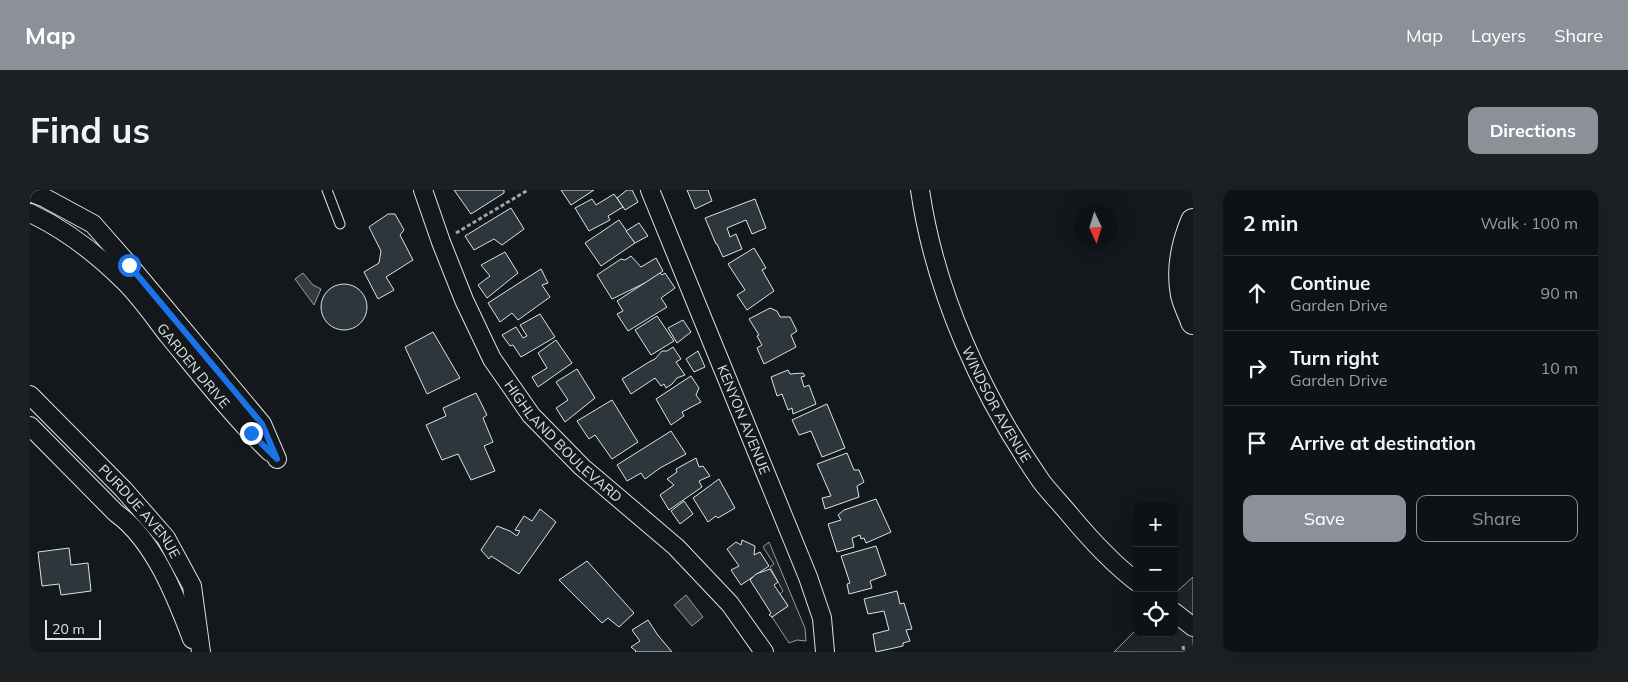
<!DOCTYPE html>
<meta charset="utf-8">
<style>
body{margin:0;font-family:Mulish,sans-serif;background:#1d2022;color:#f1f3f6}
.controls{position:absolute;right:15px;bottom:15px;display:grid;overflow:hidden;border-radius:10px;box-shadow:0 5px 20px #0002}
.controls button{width:45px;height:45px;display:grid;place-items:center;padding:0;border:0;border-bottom:1px solid #2f3234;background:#0f1215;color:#f1f3f6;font:25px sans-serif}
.compass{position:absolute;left:1043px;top:15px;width:45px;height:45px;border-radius:50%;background:#0f1215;box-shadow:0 5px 20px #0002;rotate:176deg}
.scale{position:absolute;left:15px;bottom:12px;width:56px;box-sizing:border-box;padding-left:5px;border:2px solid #d8e6dc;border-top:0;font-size:14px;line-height:18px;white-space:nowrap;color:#d8e6dc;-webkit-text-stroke:4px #14181c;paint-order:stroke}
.stop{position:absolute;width:15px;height:15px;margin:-11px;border:4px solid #1a73e8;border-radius:50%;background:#fff}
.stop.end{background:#1a73e8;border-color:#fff;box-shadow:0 1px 5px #0008}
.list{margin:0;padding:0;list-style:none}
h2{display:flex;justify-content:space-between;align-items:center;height:65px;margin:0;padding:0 20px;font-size:21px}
h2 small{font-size:16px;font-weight:400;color:#9b9ea0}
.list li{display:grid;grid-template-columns:32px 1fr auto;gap:15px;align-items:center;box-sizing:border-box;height:75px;padding:0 20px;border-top:1px solid #2f3234}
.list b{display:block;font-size:19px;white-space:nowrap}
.list p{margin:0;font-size:16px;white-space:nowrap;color:#9b9ea0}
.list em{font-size:16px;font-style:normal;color:#9b9ea0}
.actions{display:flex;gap:10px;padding:15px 20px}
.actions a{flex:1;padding:11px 0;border:1px solid #8c9099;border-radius:10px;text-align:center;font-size:18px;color:#8c9099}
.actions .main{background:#8c9099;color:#fff}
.icon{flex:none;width:28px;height:28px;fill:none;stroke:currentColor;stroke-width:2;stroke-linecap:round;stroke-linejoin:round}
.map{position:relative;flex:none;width:1163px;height:462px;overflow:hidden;border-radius:10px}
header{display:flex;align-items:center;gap:30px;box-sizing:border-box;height:70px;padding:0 25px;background:#8c9099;color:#fff}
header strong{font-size:24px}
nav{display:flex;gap:28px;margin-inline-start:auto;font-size:18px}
.intro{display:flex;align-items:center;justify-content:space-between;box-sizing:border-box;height:120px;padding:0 30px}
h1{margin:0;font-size:35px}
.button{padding:12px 22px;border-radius:10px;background:#8c9099;color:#fff;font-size:18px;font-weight:700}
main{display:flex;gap:30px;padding:0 30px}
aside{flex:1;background:#0f1215;border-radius:10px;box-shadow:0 5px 20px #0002}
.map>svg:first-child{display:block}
.green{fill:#202428;stroke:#939e99}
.water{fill:#363b3e;stroke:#939e99}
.building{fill:#2c363c;stroke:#d8e6dc}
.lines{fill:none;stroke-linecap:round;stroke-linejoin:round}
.service-casing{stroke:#d8e6dc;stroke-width:11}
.minor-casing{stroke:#d8e6dc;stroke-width:20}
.secondary-casing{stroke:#d8e6dc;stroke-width:26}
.path{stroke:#9da8a2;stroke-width:3;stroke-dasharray:4 2.5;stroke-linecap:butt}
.service{stroke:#14181c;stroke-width:9}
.minor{stroke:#14181c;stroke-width:18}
.secondary{stroke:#14181c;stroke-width:24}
.route{stroke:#1a73e8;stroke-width:6}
.labels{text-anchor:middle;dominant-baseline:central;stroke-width:4;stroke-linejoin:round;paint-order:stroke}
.street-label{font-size:14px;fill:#d8e6dc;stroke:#14181c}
</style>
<header>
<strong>Map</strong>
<nav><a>Map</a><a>Layers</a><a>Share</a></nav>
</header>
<div class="intro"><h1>Find us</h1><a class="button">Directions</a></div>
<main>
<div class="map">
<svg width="1163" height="462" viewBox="0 0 1163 462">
<rect width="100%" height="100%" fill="#14181c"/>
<g class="green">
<polygon points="739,352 775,438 776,451 767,450 759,453 742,427 758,416 750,404 753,401 740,377 744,374 733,357"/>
<polygon points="1163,387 1163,462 1084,462 1107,439 1107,443 1144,443 1144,404"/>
</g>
<g class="water">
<polygon points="273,83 283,95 291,99 284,115 265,89"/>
<polygon points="656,405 673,427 662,436 644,415"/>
</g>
<g class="building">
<polygon points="424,0 474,0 474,3 441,24"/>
<polygon points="531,0 564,0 541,15"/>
<polygon points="597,0 602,0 608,12 595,20 587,8"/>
<polygon points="657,0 678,0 682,11 665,19"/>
<polygon points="584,4 593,17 578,26 580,30 559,41 545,18 562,9 566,15"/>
<polygon points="725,9 736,38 722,44 716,30 697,38 700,47 706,44 712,59 693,67 687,54 686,54 675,28"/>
<polygon points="481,18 494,39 472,55 464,49 444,60 435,46"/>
<polygon points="358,24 365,24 374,40 370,45 383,70 356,87 364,100 348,109 334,82 349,73 351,61 339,37"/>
<polygon points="589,30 605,53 571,76 555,53"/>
<polygon points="609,33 618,46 605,53 596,41"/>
<polygon points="724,58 736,78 732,80 744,101 717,120 707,105 715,100 698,74"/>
<polygon points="475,62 488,83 457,108 448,95 460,86 451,75"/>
<polygon points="601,66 611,77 626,68 633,81 619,91 582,109 567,85 591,69 595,70"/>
<polygon points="511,79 518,93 512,95 520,107 488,130 482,123 470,132 458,113"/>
<polygon points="630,83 632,85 635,83 645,98 631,108 637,117 598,141 587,124 593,121 587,111"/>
<circle cx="314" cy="117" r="23"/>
<polygon points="740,118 747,121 750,127 760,127 767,141 761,145 766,157 734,174 727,158 732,155 727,146 729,145 719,129"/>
<polygon points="510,124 525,147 491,167 483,155 480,156 472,145 486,137 493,148 497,146 490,135"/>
<polygon points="627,126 644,151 621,165 605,140"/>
<polygon points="653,130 661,142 647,153 638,138"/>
<polygon points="403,142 430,188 397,204 375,157"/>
<polygon points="526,150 542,173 508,197 502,187 517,178 508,163"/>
<polygon points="643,157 651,169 646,172 655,185 647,188 642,194 636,198 634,194 631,196 625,188 601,204 592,189 619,172 625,169 632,161 637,161"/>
<polygon points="668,161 675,177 664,182 656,169"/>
<polygon points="547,179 565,208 535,232 526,218 538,210 526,192"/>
<polygon points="758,180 760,184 773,183 775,186 771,187 774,197 779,195 786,214 763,224 762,218 758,220 752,204 747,206 741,187"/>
<polygon points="661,186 669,198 666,205 671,212 652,222 654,226 641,235 626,209"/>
<polygon points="446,203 457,225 453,228 463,252 454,256 465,281 441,290 428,264 412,270 396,235 416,226 413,218"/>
<polygon points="582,210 608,252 582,269 565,245 559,249 547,231"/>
<polygon points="797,214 815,258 792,267 781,241 769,245 762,230"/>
<polygon points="641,241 656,264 630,278 615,289 611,283 597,291 587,275"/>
<polygon points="817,263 824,280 829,280 834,292 827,296 829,307 795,319 792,308 801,306 787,274"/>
<polygon points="666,268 669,277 673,276 680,286 669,291 672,297 639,320 630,305 644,295 637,289 647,282 646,279"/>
<polygon points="689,289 705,318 688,328 686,326 678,332 663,308"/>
<polygon points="846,309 861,342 836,353 834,348 831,349 830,345 822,348 824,357 807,362 798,334 811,330 808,325 814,320"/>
<polygon points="654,311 663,324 650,334 641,321"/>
<polygon points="510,319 526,332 489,384 461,366 459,369 451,360 467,336 480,341 487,346 490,341 485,340 494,326 502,331"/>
<polygon points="712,350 725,356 724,365 730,362 739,376 711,395 701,380 709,376 697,359 706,352 711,355"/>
<polygon points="846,356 856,385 840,391 842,398 819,404 817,394 820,393 811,366"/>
<polygon points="39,358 41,375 58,373 61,401 31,405 29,394 12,396 8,362"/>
<polygon points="557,371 604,423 589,437 578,428 572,433 529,390"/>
<polygon points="740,379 748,392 744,395 758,416 742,427 739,425 741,423 720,390 726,384"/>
<polygon points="867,401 870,414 874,413 882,439 876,440 880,451 873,453 873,456 846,462 843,444 859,440 854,421 838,424 834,409"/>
<polygon points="618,430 627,444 642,462 605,462 606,461 601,457 610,451 602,440"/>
</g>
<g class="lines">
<defs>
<polyline id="service" points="297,0 310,34"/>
<g id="minor">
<path id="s1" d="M 393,0 L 411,52 L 434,110 L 462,169 L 501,225 L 552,277 L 646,357 L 700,414 L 734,462"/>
<path id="s2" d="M 620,0 L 778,387 L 792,428 L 795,462"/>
<path id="s3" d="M 890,0 C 905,103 952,206 1011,291 C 1020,303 1031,314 1040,325 C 1060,349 1082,373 1107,392"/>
<polyline points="0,2 15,8 63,34 99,75 232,234 247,269"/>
<path id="s4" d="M 0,23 C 36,40 67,64 95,92 C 111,108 124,127 138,145 C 171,185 203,226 240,262"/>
<path id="s5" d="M 0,205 L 94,300 L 136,348 L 162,396 L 171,462"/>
<path d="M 0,236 L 86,323 C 124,350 146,407 162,449"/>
<polyline points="1144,422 1163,437"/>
</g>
<path id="secondary" d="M 1163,31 C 1153,55 1148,79 1153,105 C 1155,114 1160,123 1163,132"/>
</defs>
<use href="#service" class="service-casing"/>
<use href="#minor" class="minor-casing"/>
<use href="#secondary" class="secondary-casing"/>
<g class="path">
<polyline points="426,43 498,0"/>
<polyline points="1153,456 1154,462"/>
</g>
<use href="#service" class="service"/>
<use href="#minor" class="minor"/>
<use href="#secondary" class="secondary"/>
</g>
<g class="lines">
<polyline class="route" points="99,75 232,234 247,269 221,243"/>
</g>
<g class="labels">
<g class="street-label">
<text stroke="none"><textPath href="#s4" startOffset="226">GARDEN DRIVE</textPath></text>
<text stroke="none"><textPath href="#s3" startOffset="229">WINDSOR AVENUE</textPath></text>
<text stroke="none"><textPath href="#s2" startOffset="248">KENYON AVENUE</textPath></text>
<text stroke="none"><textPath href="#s1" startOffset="292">HIGHLAND BOULEVARD</textPath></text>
<text stroke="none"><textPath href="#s5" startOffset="160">PURDUE AVENUE</textPath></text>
</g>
</g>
</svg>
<div class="controls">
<button>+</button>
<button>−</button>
<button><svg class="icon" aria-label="locate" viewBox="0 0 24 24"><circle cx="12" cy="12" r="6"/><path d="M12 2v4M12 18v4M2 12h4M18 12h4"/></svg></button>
</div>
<svg class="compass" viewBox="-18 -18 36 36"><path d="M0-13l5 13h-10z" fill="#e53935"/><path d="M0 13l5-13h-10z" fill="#9b9ea0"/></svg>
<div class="scale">20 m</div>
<div class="stop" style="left:99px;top:75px"></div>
<div class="stop end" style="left:221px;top:243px"></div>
</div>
<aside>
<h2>2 min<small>Walk · 100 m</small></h2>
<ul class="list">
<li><svg class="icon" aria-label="ahead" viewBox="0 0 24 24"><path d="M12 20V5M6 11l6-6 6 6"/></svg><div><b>Continue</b><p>Garden Drive</p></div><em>90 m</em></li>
<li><svg class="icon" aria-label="right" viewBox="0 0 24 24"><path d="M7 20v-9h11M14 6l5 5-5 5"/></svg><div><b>Turn right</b><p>Garden Drive</p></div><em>10 m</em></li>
<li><svg class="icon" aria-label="arrive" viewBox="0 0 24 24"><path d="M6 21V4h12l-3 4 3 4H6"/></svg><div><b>Arrive at destination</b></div></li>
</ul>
<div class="actions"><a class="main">Save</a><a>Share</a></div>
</aside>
</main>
